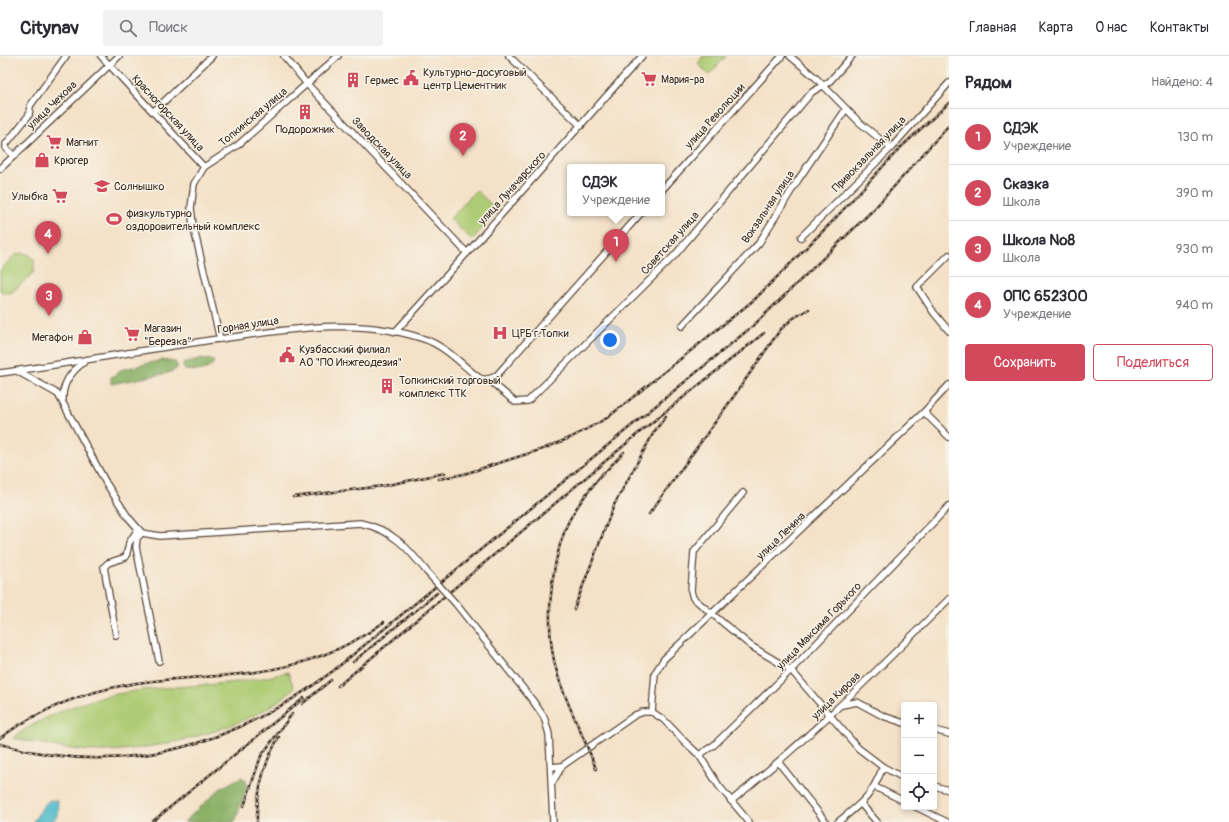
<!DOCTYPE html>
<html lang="ru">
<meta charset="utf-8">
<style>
body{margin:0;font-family:Pangolin,sans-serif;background:#f2f2f3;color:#2b2b33}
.controls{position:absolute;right:12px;bottom:12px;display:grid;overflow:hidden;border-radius:4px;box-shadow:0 2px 6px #0003}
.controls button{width:36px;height:36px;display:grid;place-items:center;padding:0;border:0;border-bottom:1px solid #e1e1e2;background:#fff;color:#2b2b33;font:20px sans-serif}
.you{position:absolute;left:610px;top:284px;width:14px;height:14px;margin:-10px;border:3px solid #fff;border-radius:50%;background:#1a73e8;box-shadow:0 0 0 6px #1a73e833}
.badge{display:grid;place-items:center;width:26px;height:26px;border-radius:50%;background:#d1495b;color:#fff;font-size:13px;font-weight:700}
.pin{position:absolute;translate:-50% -33px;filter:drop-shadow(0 1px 2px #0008)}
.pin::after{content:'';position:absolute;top:21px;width:14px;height:12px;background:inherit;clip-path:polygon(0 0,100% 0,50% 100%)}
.popup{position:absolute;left:567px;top:108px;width:98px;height:52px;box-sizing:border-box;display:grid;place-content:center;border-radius:4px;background:#fff;filter:drop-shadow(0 1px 3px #0005);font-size:13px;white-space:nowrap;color:#7c7c81}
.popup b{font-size:15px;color:#2b2b33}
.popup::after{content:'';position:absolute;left:50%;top:100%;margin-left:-8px;border:8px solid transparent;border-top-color:#fff}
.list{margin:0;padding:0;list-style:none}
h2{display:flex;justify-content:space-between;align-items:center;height:52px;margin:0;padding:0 16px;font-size:17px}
h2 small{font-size:13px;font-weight:400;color:#7c7c81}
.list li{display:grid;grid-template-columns:26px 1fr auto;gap:12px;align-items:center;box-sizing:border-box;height:56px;padding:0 16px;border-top:1px solid #e1e1e2}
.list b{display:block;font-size:15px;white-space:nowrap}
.list p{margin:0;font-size:13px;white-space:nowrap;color:#7c7c81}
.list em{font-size:13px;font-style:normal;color:#7c7c81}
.actions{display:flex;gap:8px;padding:12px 16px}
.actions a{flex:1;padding:9px 0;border:1px solid #d1495b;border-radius:4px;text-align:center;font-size:14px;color:#d1495b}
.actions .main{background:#d1495b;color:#fff}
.icon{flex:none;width:22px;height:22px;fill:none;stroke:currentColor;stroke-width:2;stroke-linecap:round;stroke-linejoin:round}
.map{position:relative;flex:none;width:949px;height:766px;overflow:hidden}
header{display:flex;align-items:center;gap:24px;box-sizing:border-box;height:56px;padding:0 20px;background:#fff;border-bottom:1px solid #e1e1e2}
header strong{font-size:19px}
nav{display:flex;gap:22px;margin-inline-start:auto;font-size:14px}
.search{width:280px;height:36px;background:#f2f2f3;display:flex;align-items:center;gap:10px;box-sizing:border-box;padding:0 14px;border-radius:4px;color:#7c7c81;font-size:15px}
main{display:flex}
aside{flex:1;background:#fff}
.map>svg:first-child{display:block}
.green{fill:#aecc74;stroke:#747b49}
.forest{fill:#8ab066;stroke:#626d42}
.water{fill:#4ebaca;stroke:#447274}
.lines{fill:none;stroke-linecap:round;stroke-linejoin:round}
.minor-casing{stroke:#574537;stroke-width:8}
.minor{stroke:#fff;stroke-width:5.5}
.rail-casing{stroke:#3b2a1e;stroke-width:2.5}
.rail{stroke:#f7f3e8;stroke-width:1;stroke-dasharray:3;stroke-linecap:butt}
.minor-bridge-casing{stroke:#574537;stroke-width:8;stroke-linecap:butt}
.minor-bridge{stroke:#fff;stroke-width:5.5}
.labels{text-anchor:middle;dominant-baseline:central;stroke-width:3;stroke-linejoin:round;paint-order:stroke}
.poi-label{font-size:11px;fill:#3b2a1e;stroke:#f7f3e8;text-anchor:start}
.street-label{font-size:11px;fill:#3b2a1e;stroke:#f7f3e8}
</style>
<header>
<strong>Citynav</strong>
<div class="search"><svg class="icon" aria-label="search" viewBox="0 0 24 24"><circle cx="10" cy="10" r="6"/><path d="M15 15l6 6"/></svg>Поиск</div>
<nav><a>Главная</a><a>Карта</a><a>О нас</a><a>Контакты</a></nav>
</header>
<main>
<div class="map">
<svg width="949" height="766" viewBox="0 0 949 766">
<rect width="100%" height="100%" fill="#f7f3e8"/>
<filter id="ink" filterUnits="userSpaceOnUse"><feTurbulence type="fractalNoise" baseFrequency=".025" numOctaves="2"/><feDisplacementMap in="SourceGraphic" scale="8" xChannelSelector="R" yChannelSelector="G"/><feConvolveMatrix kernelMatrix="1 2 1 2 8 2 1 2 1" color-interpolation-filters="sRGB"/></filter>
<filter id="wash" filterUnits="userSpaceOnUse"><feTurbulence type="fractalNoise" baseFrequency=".012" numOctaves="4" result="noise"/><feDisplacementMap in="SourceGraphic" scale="16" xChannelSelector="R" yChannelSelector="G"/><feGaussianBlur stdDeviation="0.9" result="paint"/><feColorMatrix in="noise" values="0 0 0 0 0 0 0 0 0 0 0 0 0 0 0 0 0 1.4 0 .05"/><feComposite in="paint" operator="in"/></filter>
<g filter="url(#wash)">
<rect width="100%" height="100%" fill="#f4e1c7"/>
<g class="green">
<polygon points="703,0 726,0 709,19 698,8"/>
<polygon points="476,134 498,155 472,184 450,163"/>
<polygon points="22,197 30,199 34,203 34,216 11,237 3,237 0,234 0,214 15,199"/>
<path d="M 288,616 L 294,632 C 256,672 155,695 101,695 C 71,695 42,688 13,682 C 50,655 98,639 143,634 C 193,628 239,630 288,616 Z"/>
</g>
<g class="forest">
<path d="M 203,302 L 205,304 L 212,303 L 214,306 C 209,316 195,315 185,314 L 183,310 L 183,307 Z"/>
<polygon points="162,304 175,306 178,311 175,314 168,317 111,328 111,321 117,318 120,314"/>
<polygon points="241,721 246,724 247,731 235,766 184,766 221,732"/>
</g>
<path class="water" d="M 50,744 L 57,745 C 61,753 58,761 51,766 L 33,766 L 44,749 Z"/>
</g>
<g filter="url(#ink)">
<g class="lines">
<defs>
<g id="minor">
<polyline points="101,0 204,111"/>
<polyline points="284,0 307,28 467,197"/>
<polyline points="509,0 581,70"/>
<polyline points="790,0 816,22 859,66 891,92"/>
<polyline points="153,56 212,0"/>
<polyline points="14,100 6,92 6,88 29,59 30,50 66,0"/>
<polyline points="0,113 119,0"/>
<polyline points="662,134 782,0"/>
<polyline points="801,181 891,92 949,27"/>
<polyline points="949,199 917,231 934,257 949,275"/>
<polyline points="682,270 759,187 798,124 846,53"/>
<polyline points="395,276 467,197 642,0"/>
<polyline points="220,283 193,169 191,152 194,128 204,111 238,89 338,0"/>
<path d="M 17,315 L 58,338 L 106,427 L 128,461 L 142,477 L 160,480 L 360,467 C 393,474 407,491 427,516"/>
<path d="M 0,317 C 73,307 146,293 219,283 C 286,274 357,260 424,283 C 445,290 460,307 478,321 C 484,325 491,323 497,319 L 641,157"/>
<polyline points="488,323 515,346 528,345 675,199 812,36 829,26 852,0"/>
<path d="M 63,343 C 62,327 72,315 84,306"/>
<polyline points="924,356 949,381"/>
<polyline points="743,437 694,496 691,535 693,542 751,590 791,614 858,692 883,711 904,722"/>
<polyline points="142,477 137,482 136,491 159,605"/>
<polyline points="456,548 533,645 544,661 549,678 553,766"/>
<polyline points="116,579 104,511 108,507 126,501 129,487 138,473"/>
<polyline points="842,649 857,646 883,660 904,667"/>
<polyline points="652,656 655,617 664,603 924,356 949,329"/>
<polyline points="934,674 949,678"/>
<polyline points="699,699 714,689 791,614 949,450"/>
<polyline points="779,707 826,766"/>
<polyline points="551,711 562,710 635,659 643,656 652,656 664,664 685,686 699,699 719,730 749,766"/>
<polyline points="552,727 562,710"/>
<polyline points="934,730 949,734"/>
<polyline points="875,731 904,745"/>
<path d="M 731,745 C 809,683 878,613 949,543"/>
<polyline points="861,748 877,766"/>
<polyline points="916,751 947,766"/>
<path d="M 838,766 C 863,746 871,741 883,711"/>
</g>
</defs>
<use href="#minor" class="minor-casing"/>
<use href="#minor" class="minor"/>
<defs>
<g id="rail">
<polyline points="601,420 624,396"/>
<polyline points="439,423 464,418 543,393 572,381 607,362 755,243 830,168 900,92 949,47"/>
<polyline points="293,441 383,430 445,417"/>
<polyline points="649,458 734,340 780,274 792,263 809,253"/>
<polyline points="574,553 614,449 654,376 666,360"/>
<polyline points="353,606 437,537"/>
<polyline points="338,630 640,376 764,277"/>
<polyline points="302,648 331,624"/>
<path d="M 0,682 C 38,654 84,636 131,628 C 167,622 204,622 240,618 C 291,613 342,597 384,566"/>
<path d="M 0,688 C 122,723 234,690 333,615 L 754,269 L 874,153 L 949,69"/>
<path d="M 596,713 C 585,682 568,652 558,620 C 544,576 549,515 566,471 C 575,451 590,433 604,416"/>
<polyline points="244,750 261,700 292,658"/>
<polyline points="152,766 304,642"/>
<path d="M 257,766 C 256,736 264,707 279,681"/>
</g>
</defs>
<use href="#rail" class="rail-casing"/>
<use href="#rail" class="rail"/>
<defs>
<polyline id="minor-bridge" points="427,516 456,548"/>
</defs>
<use href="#minor-bridge" class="minor-bridge-casing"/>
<use href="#minor-bridge" class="minor-bridge"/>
</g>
</g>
<defs>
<symbol id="civic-bare" viewBox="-9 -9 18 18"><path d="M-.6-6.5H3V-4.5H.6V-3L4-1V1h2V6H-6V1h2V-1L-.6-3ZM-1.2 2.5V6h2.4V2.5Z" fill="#d1495b" stroke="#f7f3e8" stroke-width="2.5" paint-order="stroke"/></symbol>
<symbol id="supermarket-bare" viewBox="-9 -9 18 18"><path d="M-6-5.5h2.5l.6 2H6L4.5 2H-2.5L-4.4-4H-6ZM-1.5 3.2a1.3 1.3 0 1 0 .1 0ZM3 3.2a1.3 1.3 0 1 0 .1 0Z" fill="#d1495b" stroke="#f7f3e8" stroke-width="2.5" paint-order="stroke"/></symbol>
<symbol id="building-bare" viewBox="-9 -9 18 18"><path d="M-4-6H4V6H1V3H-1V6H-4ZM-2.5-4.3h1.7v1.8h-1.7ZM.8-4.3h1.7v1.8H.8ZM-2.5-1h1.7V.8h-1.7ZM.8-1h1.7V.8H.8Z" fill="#d1495b" stroke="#f7f3e8" stroke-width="2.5" paint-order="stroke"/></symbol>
<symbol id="shop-bare" viewBox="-9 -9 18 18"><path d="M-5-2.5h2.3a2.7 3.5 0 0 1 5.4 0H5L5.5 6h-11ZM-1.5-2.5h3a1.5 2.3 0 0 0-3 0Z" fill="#d1495b" stroke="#f7f3e8" stroke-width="2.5" paint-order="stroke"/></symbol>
<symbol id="school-bare" viewBox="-9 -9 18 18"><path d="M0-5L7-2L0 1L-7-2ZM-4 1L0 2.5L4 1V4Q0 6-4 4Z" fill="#d1495b" stroke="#f7f3e8" stroke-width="2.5" paint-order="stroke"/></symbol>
<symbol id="stadium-bare" viewBox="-9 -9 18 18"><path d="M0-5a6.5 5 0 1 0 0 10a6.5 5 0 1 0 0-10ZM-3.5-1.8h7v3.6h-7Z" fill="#d1495b" stroke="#f7f3e8" stroke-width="2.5" paint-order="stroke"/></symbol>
<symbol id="hospital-bare" viewBox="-9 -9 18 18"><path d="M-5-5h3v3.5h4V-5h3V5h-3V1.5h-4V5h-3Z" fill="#d1495b" stroke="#f7f3e8" stroke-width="2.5" paint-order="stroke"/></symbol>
</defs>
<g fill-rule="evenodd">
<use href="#civic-bare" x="400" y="11" width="22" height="22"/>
<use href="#supermarket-bare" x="638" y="12" width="22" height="22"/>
<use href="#building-bare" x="342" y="13" width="22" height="22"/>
<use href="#building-bare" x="294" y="45" width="22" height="22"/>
<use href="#supermarket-bare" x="43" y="75" width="22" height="22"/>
<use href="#shop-bare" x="31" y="93" width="22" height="22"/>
<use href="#school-bare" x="91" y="119" width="22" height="22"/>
<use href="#supermarket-bare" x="49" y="129" width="22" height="22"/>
<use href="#stadium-bare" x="103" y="152" width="22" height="22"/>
<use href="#hospital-bare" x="489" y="266" width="22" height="22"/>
<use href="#supermarket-bare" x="121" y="267" width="22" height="22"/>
<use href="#shop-bare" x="74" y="270" width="22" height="22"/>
<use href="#civic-bare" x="276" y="288" width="22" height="22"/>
<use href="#building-bare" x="376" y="319" width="22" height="22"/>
</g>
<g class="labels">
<g class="poi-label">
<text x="423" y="16">Культурно-досуговый<tspan x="423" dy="13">центр Цементник</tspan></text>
<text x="661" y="23">Мария-ра</text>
<text x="365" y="24">Гермес</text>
<text x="305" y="73" text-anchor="middle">Подорожник</text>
<text x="66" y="86">Магнит</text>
<text x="54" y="104">Крюгер</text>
<text x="114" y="130">Солнышко</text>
<text x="48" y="140" text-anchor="end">Улыбка</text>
<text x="126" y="157">физкультурно<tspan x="126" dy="13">оздоровительный комплекс</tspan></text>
<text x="144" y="272">Магазин<tspan x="144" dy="13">"Березка"</tspan></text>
<text x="512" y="277">ЦРБ г.Топки</text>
<text x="73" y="281" text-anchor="end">Мегафон</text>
<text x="299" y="293">Кузбасский филиал<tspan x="299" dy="13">АО "ПО Инжгеодезия"</tspan></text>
<text x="399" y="324">Топкинский торговый<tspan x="399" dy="13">комплекс ТТК</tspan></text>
</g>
<g class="street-label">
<text transform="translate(52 49) rotate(-44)">улица Чехова</text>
<text transform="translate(168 57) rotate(47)">Красногорская улица</text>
<text transform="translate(715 60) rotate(-48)">улица Революции</text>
<text transform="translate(253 61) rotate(-40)">Топкинская улица</text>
<text transform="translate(382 92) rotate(46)">Заводская улица</text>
<text transform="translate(869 98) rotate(-46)">Привокзальная улица</text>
<text transform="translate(512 132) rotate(-48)">улица Луначарского</text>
<text transform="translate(768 151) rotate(-56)">Вокзальная улица</text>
<text transform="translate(670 187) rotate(-48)">Советская улица</text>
<text transform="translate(248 269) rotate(-9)">Горная улица</text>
<text transform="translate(781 480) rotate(-44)">улица Ленина</text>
<text transform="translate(819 570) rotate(-46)">улица Максима Горького</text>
<text transform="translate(836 640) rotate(-44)">улица Кирова</text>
</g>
</g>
</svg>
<div class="controls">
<button>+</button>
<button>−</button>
<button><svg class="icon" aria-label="locate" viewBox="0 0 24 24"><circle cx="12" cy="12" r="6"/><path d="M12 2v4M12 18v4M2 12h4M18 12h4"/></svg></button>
</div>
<div class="you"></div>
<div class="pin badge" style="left:616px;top:206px">1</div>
<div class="popup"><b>СДЭК</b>Учреждение</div>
<div class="pin badge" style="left:463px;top:100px">2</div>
<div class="pin badge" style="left:49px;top:260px">3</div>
<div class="pin badge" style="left:48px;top:198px">4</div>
</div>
<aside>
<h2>Рядом<small>Найдено: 4</small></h2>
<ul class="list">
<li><span class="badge">1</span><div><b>СДЭК</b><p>Учреждение</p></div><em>130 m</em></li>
<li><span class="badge">2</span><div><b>Сказка</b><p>Школа</p></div><em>390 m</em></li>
<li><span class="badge">3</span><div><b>Школа №8</b><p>Школа</p></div><em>930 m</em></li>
<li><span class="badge">4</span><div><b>ОПС 652300</b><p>Учреждение</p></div><em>940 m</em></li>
</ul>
<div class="actions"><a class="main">Сохранить</a><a>Поделиться</a></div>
</aside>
</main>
